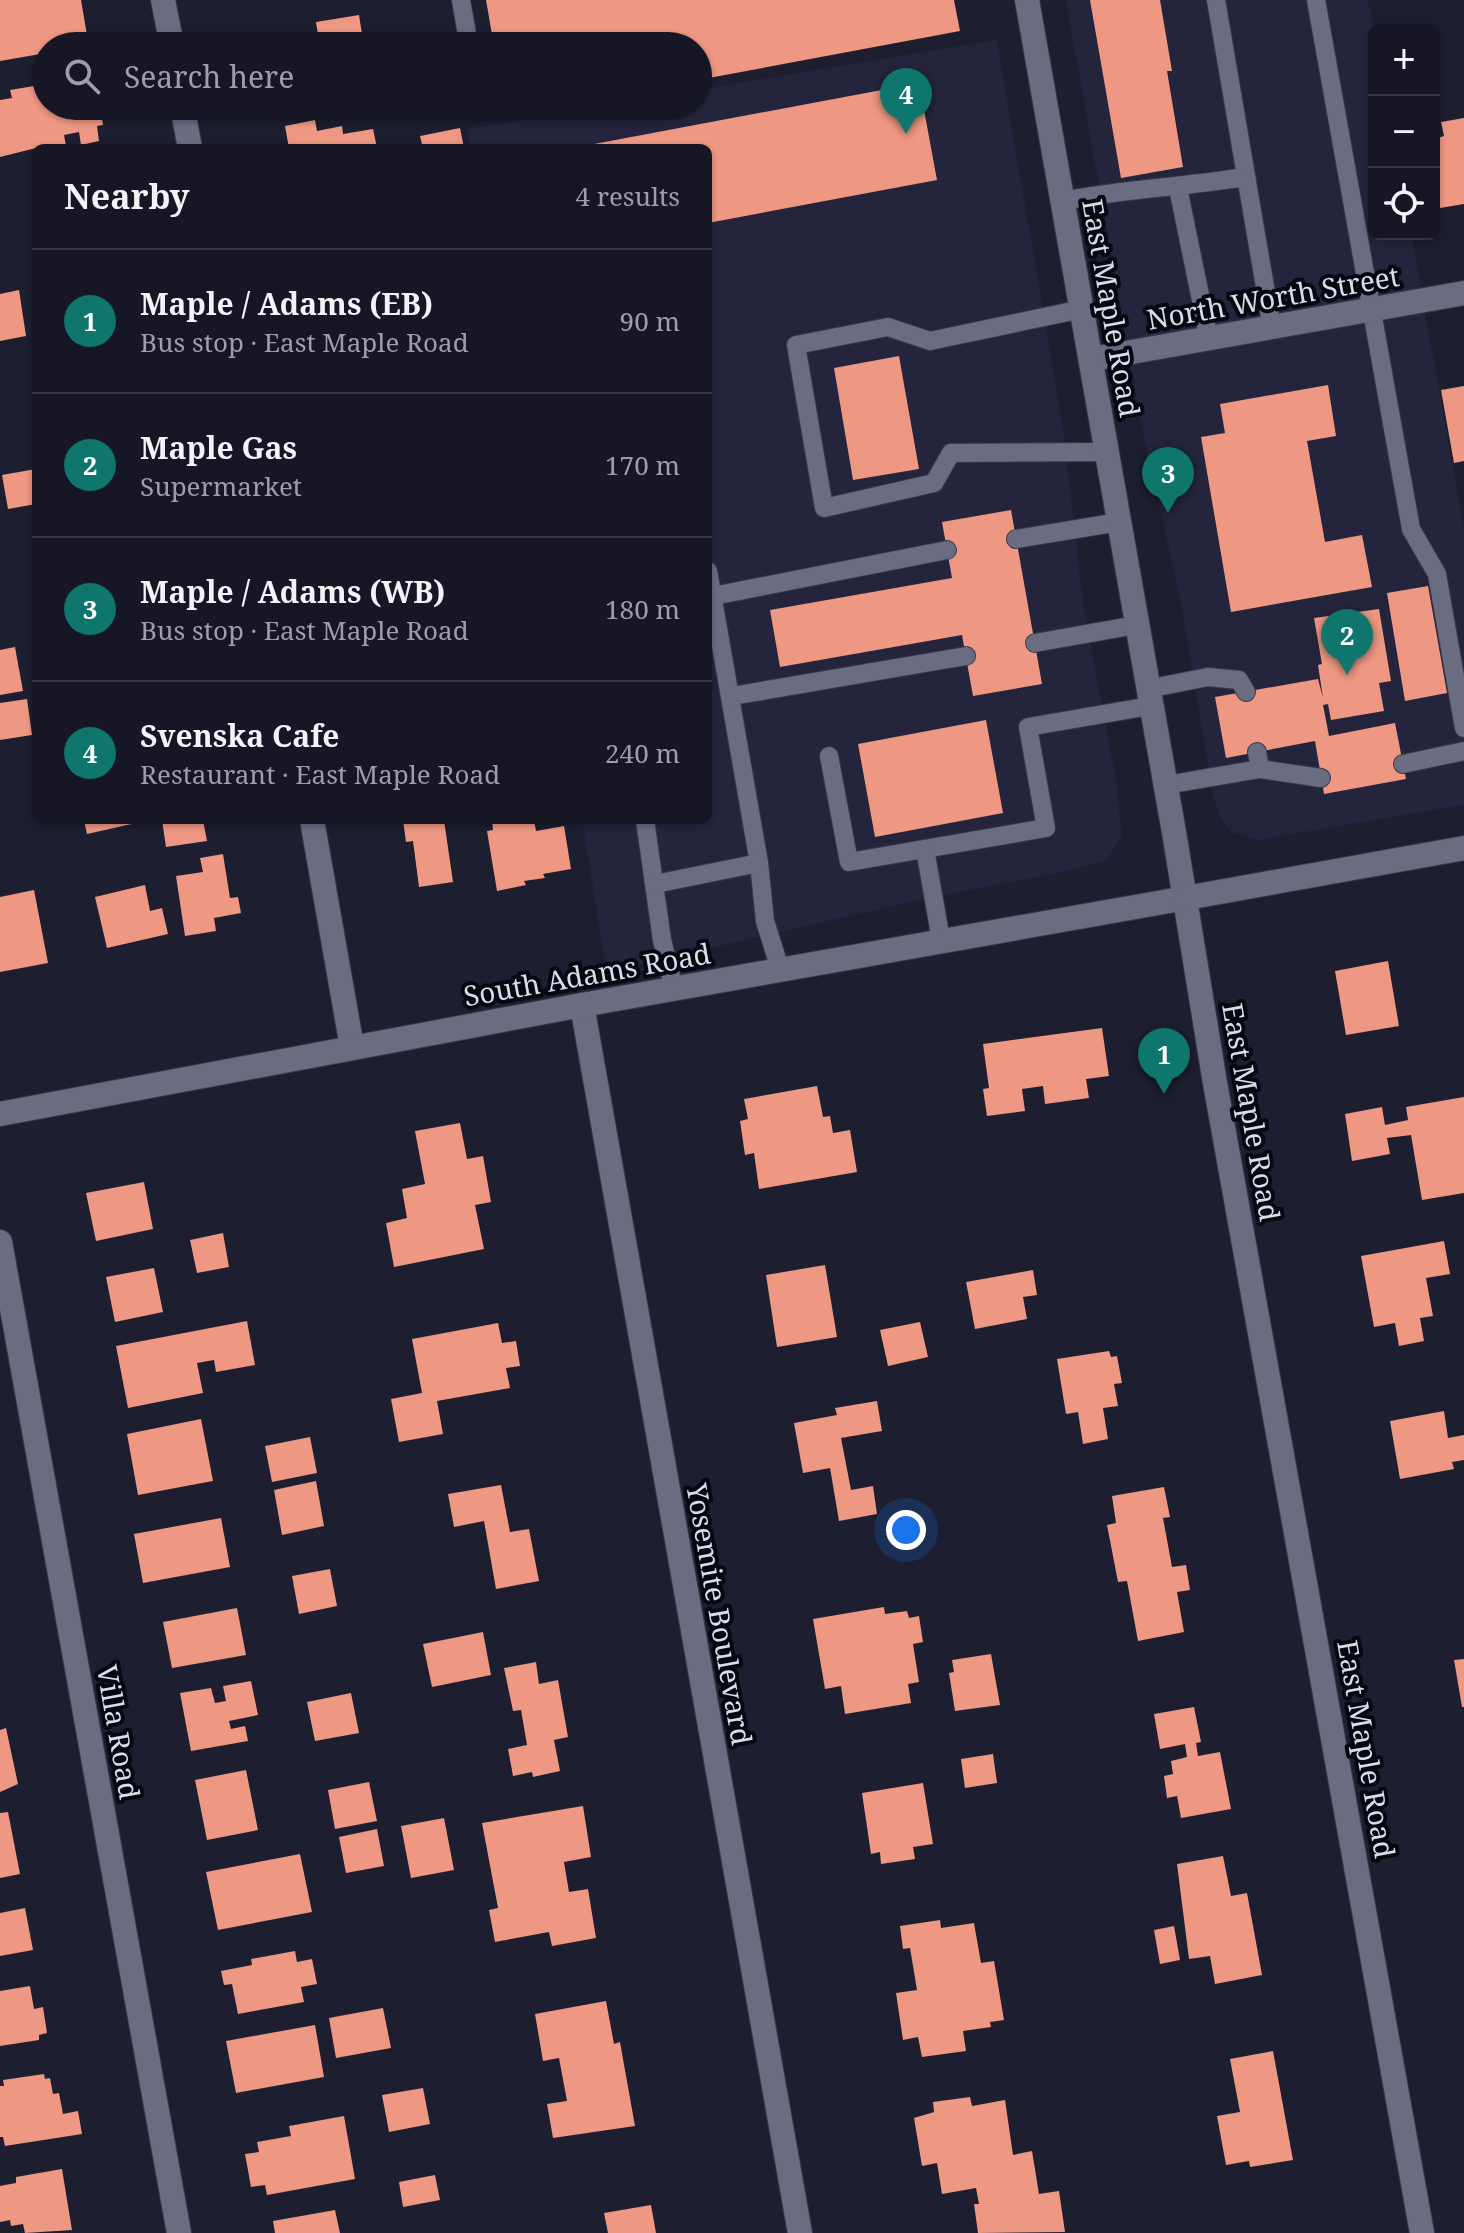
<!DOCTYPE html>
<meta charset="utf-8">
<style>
body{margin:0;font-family:"Noto Serif",serif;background:#1f1f2c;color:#f1f3f6}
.controls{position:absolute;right:24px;top:24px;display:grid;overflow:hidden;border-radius:12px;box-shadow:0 2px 6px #0004}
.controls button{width:72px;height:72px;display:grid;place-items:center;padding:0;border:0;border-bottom:2px solid #353541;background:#161624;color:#f1f3f6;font:40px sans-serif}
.you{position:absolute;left:906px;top:1530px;width:28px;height:28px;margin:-20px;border:6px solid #fff;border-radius:50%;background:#1a73e8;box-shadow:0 0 0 12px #1a73e833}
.badge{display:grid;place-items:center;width:52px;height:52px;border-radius:50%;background:#0f766e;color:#fff;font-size:26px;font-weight:700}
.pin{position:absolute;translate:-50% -66px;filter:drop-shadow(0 2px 4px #0008)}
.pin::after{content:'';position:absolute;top:42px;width:28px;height:24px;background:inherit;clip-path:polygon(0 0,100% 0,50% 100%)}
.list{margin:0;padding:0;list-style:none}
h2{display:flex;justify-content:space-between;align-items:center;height:104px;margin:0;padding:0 32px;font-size:34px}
h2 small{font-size:26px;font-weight:400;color:#9e9fa6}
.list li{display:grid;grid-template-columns:52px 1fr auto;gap:24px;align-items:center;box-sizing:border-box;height:144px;padding:0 32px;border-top:2px solid #353541}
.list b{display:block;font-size:30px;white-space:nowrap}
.list p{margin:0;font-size:26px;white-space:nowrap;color:#9e9fa6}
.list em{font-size:26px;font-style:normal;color:#9e9fa6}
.icon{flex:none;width:44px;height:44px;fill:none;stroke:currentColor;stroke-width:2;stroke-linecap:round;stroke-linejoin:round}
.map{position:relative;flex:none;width:1464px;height:2233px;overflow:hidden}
.search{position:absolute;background:#161624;box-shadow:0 2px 6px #0004;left:32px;top:32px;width:680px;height:88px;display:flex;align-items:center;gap:20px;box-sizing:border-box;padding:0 28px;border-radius:44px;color:#9e9fa6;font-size:30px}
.panel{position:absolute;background:#161624;box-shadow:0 2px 6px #0004;left:32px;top:144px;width:680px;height:680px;border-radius:12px}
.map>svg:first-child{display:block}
.built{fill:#24253d}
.building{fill:#ee9782}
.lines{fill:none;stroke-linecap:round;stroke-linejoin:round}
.service-casing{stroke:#3a3a4a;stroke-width:20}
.minor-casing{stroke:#3a3a4a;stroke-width:26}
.tertiary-casing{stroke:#3a3a4a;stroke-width:26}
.secondary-casing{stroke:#3a3a4a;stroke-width:26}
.service{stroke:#6a6c81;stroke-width:18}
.minor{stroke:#6a6c81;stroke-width:24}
.tertiary{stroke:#6a6c81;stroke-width:24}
.secondary{stroke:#6a6c81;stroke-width:24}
.labels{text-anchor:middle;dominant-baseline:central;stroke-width:8;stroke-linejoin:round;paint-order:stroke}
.street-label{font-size:28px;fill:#dcddea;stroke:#080910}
</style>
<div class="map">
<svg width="1464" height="2233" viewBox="0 0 1464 2233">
<rect width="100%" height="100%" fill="#1d1e30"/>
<g class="built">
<polygon points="1066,0 1368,0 1374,32 1374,234 1411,234 1464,529 1464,805 1257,840 1232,832 1222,821 1214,800 1181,603 1142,427"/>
<polygon points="997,40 1063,430 1084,611 1116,780 1122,836 1107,860 1059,873 923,899 607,972 582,820 708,820 708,148 470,148 467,129 603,106 698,106 698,90"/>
</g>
<g class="building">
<polygon points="0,0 81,0 88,41 46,46 46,53 0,61"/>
<polygon points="486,0 954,0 960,31 698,80 698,46 494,46"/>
<polygon points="1090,0 1160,0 1172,71 1167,71 1183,167 1121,178"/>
<polygon points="359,15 364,46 301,46 319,41 316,22"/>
<polygon points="919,83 937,180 708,223 708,148 573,148"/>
<polygon points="46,84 46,106 100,106 103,125 97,126 99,141 81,145 79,132 64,135 66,146 36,148 0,157 0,100 12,98 10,90"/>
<polygon points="506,106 554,106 554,107 508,116"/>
<polygon points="1464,118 1464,204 1434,209 1434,155 1440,154 1437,138 1444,136 1441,122"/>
<polygon points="315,120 317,131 342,126 343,134 373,129 377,148 289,148 285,126"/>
<polygon points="460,128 464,148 423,148 420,136"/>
<polygon points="19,290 26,336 0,341 0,294"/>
<polygon points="899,356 919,469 853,480 834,368"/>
<polygon points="1328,385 1336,436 1307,441 1325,542 1362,535 1372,587 1231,612 1201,437 1225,433 1220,404"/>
<polygon points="1464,386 1464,461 1454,463 1441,390"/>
<polygon points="36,469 36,504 8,509 2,475"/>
<polygon points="1011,510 1042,684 973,696 962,635 780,667 770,610 952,578 942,522"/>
<polygon points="1428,586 1447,693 1405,701 1387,593"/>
<polygon points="1379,609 1391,681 1379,683 1384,711 1331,720 1328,704 1323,705 1329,736 1395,723 1406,779 1324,794 1315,741 1226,758 1215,697 1318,679 1323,698 1318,665 1322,664 1314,618"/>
<polygon points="15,647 23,691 0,695 0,650"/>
<polygon points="27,699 32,735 0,740 0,703"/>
<polygon points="986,720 1003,813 875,837 858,744"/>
<polygon points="84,820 145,820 145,821 87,834"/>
<polygon points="162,820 203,820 207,841 166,847"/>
<polygon points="403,820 444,820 453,882 419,887 413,841 406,842"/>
<polygon points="492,820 534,820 536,831 564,826 571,869 543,874 545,878 524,881 526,885 497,891 487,831 493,830"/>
<polygon points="223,854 230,898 238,897 241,913 214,918 216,931 185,936 176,876 203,872 200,858"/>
<polygon points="145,885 150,911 162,908 168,934 107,948 95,897"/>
<polygon points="34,890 48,963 0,972 0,897"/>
<polygon points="1388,961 1399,1026 1346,1035 1335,971"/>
<polygon points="1102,1028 1109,1076 1086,1079 1089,1098 1045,1104 1043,1086 1022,1089 1025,1111 987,1116 983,1089 989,1088 983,1044"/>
<polygon points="817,1086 823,1117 830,1116 833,1133 850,1130 857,1172 759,1189 754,1153 745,1155 740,1121 748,1119 744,1099"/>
<polygon points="1464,1097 1464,1193 1422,1200 1411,1135 1387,1138 1390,1154 1352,1161 1345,1114 1382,1107 1385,1125 1408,1120 1406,1107"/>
<polygon points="460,1123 467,1159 483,1156 491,1202 475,1205 484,1249 394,1267 386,1223 407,1218 402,1189 425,1184 415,1131"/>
<polygon points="144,1182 153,1229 96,1241 86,1193"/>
<polygon points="223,1233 229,1267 197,1273 190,1240"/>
<polygon points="1444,1241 1450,1274 1426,1278 1433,1316 1420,1318 1424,1341 1399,1346 1395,1323 1374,1327 1361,1256"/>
<polygon points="825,1265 837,1337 777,1347 766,1275"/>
<polygon points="154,1268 163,1312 115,1322 106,1277"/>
<polygon points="1033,1270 1037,1295 1023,1297 1027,1319 975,1329 966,1282"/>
<polygon points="247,1321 255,1365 216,1372 214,1360 197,1363 203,1393 128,1408 116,1346"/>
<polygon points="920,1322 928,1357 888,1366 880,1330"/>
<polygon points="498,1323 502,1343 516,1341 520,1366 506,1368 510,1388 437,1401 443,1434 399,1442 391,1399 422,1393 412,1339"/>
<polygon points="1109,1351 1111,1357 1117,1356 1122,1383 1114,1384 1118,1406 1103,1408 1108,1439 1083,1444 1078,1412 1066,1414 1057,1359"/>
<polygon points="877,1401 882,1431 841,1438 851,1490 873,1486 877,1514 839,1521 830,1468 803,1473 794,1423 837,1415 835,1408"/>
<polygon points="1444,1411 1448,1438 1464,1435 1464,1460 1452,1462 1454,1469 1400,1479 1390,1421"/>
<polygon points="201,1419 213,1481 138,1495 127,1434"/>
<polygon points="310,1437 317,1473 272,1482 265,1446"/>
<polygon points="316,1481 324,1526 282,1535 274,1490"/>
<polygon points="501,1485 510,1532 529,1529 539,1581 496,1589 484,1521 454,1527 448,1494"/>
<polygon points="1164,1487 1170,1517 1163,1518 1172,1567 1186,1565 1190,1590 1177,1592 1184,1632 1138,1641 1127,1581 1118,1582 1107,1525 1116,1523 1112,1496"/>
<polygon points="221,1518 230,1567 143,1583 134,1534"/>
<polygon points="330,1569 337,1606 299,1614 292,1576"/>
<polygon points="884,1607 885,1614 907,1611 909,1618 919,1616 923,1642 913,1644 919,1682 908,1684 911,1703 845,1714 841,1686 825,1689 813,1619"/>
<polygon points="237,1608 246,1655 172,1668 163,1622"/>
<polygon points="483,1632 491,1675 432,1687 423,1644"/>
<polygon points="991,1654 1000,1705 955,1711 949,1673 954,1672 952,1660"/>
<polygon points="1464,1659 1464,1707 1462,1707 1454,1660"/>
<polygon points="536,1662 539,1684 558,1680 568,1737 554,1740 560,1771 533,1777 532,1772 513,1776 508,1749 527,1745 521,1710 513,1711 504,1668"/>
<polygon points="251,1681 258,1715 229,1721 231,1729 245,1726 248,1741 191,1751 180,1693 211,1688 215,1703 226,1701 223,1686"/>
<polygon points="351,1693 359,1733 315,1741 307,1702"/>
<polygon points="1194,1707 1201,1742 1196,1743 1198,1756 1220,1752 1231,1809 1181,1818 1177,1796 1167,1798 1164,1776 1173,1774 1171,1761 1187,1757 1185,1744 1160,1749 1154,1714"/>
<polygon points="6,1728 18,1784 0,1792 0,1730"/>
<polygon points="993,1754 997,1783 965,1788 961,1759"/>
<polygon points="246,1770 258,1830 207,1840 195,1780"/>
<polygon points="369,1782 377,1821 335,1829 328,1790"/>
<polygon points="923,1783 933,1844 913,1847 915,1859 881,1864 880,1852 871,1854 862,1793"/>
<polygon points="583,1806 591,1857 564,1862 569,1892 588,1889 596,1938 552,1946 549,1932 495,1942 489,1910 498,1908 482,1823"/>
<polygon points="8,1812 20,1874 0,1878 0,1813"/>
<polygon points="444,1818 454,1870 411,1878 401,1826"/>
<polygon points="377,1829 384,1866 346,1873 339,1837"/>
<polygon points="300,1854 312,1912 218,1930 206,1872"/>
<polygon points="1223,1856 1231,1896 1247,1893 1262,1975 1215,1984 1210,1956 1189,1959 1177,1864"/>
<polygon points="25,1908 33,1950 0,1956 0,1913"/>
<polygon points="940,1920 941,1928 974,1923 981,1963 994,1961 1004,2020 990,2022 991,2027 963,2031 966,2051 922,2057 918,2037 903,2040 896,1993 917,1990 910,1948 903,1949 900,1926"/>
<polygon points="1174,1926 1180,1960 1160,1964 1154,1930"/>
<polygon points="295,1951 297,1962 312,1959 317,1984 301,1987 304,2002 238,2014 232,1984 224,1985 221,1971 252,1965 251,1959"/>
<polygon points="30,1986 34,2009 43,2007 47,2033 39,2035 39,2040 0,2046 0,1991"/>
<polygon points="606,2001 614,2044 620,2042 635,2126 553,2138 547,2104 567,2101 559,2058 543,2061 535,2014"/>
<polygon points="383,2008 391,2048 336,2058 329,2018"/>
<polygon points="315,2025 324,2077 236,2093 226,2041"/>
<polygon points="1273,2051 1293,2160 1250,2167 1249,2161 1226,2165 1217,2116 1240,2112 1230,2059"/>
<polygon points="44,2074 45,2079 50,2078 53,2094 59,2093 63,2114 78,2111 82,2134 5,2146 3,2137 0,2137 0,2086 4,2086 3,2080"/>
<polygon points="423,2088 430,2124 389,2132 382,2095"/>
<polygon points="970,2097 972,2106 1005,2100 1013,2155 1032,2151 1039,2194 1059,2191 1065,2232 978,2233 974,2204 979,2204 976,2188 942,2194 937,2163 922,2166 914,2118 934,2112 933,2102"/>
<polygon points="344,2116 355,2179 267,2195 265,2185 251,2187 245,2154 259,2152 257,2142 291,2136 289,2126"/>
<polygon points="62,2169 72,2230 25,2233 23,2224 11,2226 10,2220 0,2222 0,2186 16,2183 16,2177"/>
<polygon points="435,2175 440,2200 403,2207 399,2182"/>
<polygon points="651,2205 656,2233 608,2233 604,2213"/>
<polygon points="335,2210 340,2233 275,2233 273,2221"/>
</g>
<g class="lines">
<defs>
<g id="service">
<polyline points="461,0 469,46"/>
<polyline points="1216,0 1272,328"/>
<polyline points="1316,0 1411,529 1437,574 1464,728"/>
<polyline points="1178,188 1209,339"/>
<path d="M 1063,201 C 1123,189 1184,187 1245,177"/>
<polyline points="1082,309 930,341 888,327 796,345 824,508 934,483 951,453 1107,452"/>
<polyline points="1016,539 1119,522"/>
<polyline points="708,571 759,863 765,921 780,969"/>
<polyline points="713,596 947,550"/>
<polyline points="1035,643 1136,625"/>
<polyline points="1147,689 1208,677 1239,680 1246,692"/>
<polyline points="732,696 966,656"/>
<polyline points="829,756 849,862 1046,828 1028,727 1150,706"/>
<polyline points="1403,764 1464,751"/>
<polyline points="1260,769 1321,778"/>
<polyline points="1166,785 1260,769 1257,752"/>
<polyline points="645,820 662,940 674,989"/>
<polyline points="925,849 941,940"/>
<polyline points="655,884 759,863"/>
</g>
<g id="minor">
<polyline points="163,0 172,46"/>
<polyline points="182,106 190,148"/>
<polyline points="1092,359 1464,293"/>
<polyline points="312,820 352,1047"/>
<polyline points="582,1005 800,2233"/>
<polyline points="0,1242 179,2233"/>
</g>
<polyline id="tertiary" points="0,1114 582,1005 1186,898"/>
<g id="secondary">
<polyline points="1027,0 1175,838 1215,1083 1422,2233"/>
<polyline points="1186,898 1464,848"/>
</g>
</defs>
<use href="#service" class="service-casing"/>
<use href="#minor" class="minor-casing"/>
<use href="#tertiary" class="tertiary-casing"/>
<use href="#secondary" class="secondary-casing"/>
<use href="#service" class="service"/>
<use href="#minor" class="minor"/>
<use href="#tertiary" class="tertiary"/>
<use href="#secondary" class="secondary"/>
</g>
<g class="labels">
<g class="street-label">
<text transform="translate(1273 297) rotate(-10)">North Worth Street</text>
<text transform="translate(1112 308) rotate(80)">East Maple Road</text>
<text transform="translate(587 974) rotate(-10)">South Adams Road</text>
<text transform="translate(1252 1112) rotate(80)">East Maple Road</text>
<text transform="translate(720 1614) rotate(80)">Yosemite Boulevard</text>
<text transform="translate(119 1732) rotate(80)">Villa Road</text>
<text transform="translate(1367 1749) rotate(80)">East Maple Road</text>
</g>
</g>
</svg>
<div class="controls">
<button>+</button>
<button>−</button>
<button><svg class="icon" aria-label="locate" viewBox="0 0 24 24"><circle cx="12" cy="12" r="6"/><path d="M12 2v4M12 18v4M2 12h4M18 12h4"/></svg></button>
</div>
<div class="you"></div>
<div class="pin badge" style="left:1164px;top:1094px">1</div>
<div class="pin badge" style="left:1347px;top:675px">2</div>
<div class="pin badge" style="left:1168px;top:513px">3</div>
<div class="pin badge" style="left:906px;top:134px">4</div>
<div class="search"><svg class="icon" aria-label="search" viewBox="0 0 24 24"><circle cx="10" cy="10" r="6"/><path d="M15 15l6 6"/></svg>Search here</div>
<section class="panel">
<h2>Nearby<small>4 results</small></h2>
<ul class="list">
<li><span class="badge">1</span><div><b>Maple / Adams (EB)</b><p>Bus stop · East Maple Road</p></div><em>90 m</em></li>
<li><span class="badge">2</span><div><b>Maple Gas</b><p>Supermarket</p></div><em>170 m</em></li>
<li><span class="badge">3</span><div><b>Maple / Adams (WB)</b><p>Bus stop · East Maple Road</p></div><em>180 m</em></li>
<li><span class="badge">4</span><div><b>Svenska Cafe</b><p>Restaurant · East Maple Road</p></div><em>240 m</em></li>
</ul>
</section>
</div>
